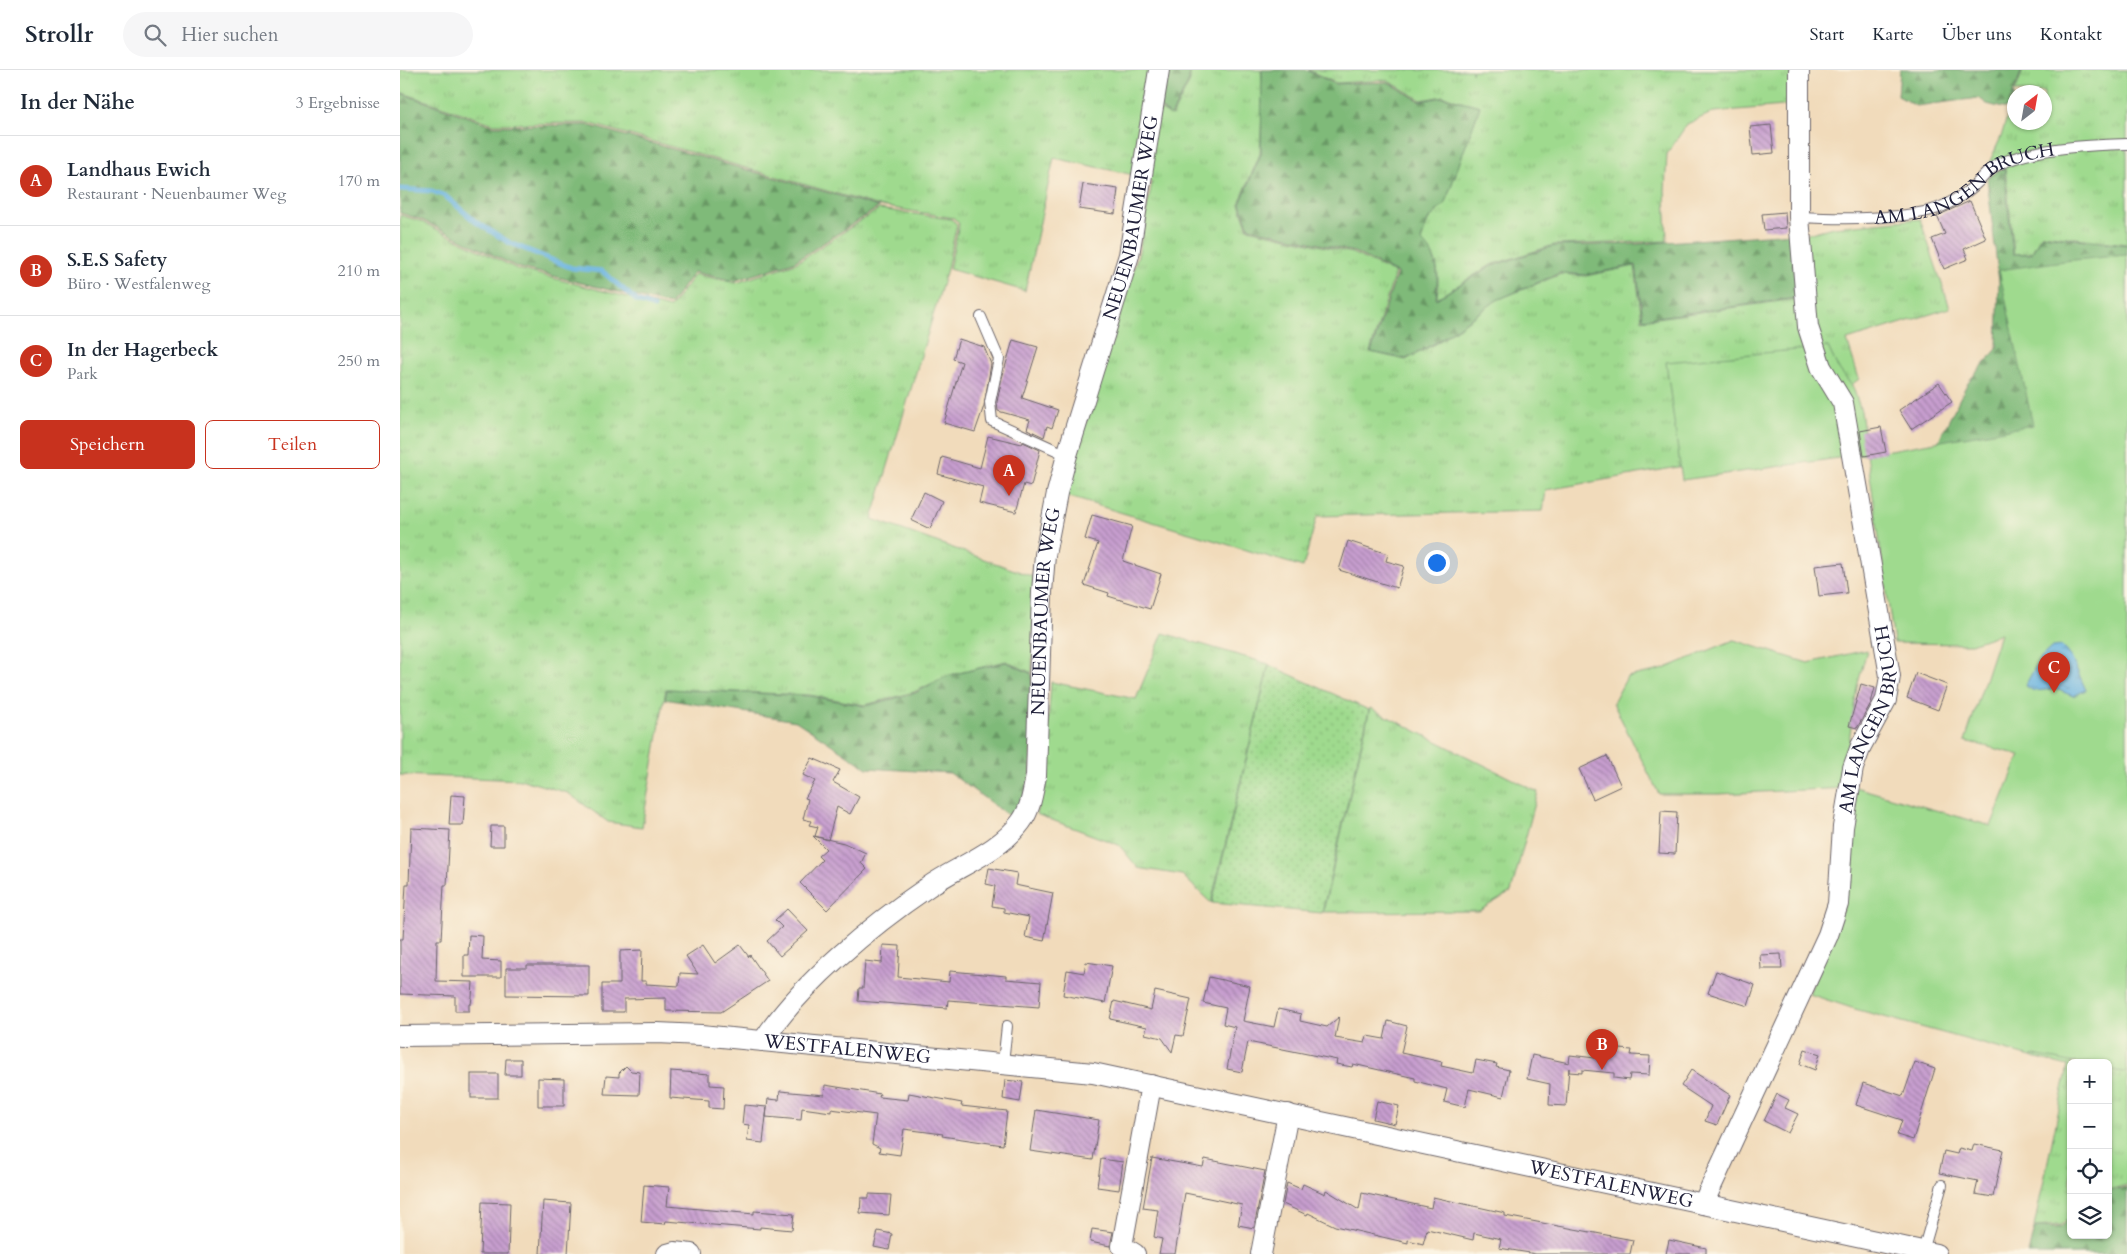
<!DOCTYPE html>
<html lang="de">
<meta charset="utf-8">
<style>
body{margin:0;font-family:Cardo,serif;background:#f6f6f7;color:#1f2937}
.controls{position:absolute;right:15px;bottom:15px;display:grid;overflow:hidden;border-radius:8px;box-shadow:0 1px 4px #0004}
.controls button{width:45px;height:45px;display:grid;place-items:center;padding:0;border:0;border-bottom:1px solid #e0e1e3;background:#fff;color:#1f2937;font:25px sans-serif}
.compass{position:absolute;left:1607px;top:15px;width:45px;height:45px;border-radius:50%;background:#fff;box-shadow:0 1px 4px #0004;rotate:31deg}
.you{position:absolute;left:1036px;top:492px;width:18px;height:18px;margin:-12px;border:4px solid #fff;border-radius:50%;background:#1a73e8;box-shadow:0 0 0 8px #1a73e833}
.badge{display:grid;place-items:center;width:32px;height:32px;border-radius:50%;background:#c8321e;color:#fff;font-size:16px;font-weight:700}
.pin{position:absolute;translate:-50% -41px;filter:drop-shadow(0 1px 2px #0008)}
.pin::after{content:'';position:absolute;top:26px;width:18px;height:15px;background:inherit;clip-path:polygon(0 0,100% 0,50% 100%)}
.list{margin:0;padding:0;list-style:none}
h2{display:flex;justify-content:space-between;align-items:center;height:65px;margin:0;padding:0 20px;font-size:21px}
h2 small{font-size:16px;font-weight:400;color:#747a83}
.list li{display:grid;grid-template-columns:32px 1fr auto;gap:15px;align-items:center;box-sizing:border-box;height:90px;padding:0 20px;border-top:1px solid #e0e1e3}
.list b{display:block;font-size:19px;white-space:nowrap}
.list p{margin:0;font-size:16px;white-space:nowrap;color:#747a83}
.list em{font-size:16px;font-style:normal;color:#747a83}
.actions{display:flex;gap:10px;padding:15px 20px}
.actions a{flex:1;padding:11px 0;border:1px solid #c8321e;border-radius:8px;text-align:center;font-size:18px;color:#c8321e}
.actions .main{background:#c8321e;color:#fff}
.icon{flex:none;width:28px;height:28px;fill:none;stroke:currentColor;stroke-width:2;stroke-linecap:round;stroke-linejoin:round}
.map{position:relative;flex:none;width:1727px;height:1184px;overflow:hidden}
header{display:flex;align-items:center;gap:30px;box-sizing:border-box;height:70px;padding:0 25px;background:#fff;border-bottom:1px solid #e0e1e3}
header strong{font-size:24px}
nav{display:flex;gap:28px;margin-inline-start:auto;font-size:18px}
.search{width:350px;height:45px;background:#f6f6f7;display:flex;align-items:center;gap:12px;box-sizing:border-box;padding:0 18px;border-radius:28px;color:#747a83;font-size:19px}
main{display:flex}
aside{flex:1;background:#fff}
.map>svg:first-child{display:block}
.grass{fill:url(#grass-tufts);stroke:#607e64}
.forest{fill:url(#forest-firs);stroke:#506e5a}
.park{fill:#9fda8e;stroke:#607e64}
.garden{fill:url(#garden-dots);stroke:#607e64}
.water{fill:url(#water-ripples);stroke:#446a8e}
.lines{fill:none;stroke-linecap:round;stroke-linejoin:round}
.stream{stroke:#67b3e0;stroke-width:5}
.building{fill:url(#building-back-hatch)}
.service-casing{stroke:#6a6368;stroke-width:12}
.minor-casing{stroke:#6a6368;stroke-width:22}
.service{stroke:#fff;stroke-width:10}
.minor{stroke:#fff;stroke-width:20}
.labels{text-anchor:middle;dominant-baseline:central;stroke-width:4;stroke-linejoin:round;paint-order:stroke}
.street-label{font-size:19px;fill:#22223b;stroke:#fcf5e5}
</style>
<header>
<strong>Strollr</strong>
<div class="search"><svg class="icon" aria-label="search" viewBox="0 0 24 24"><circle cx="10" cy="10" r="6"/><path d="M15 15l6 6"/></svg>Hier suchen</div>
<nav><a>Start</a><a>Karte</a><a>Über uns</a><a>Kontakt</a></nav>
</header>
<main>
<aside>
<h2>In der Nähe<small>3 Ergebnisse</small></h2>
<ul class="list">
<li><span class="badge">A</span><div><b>Landhaus Ewich</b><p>Restaurant · Neuenbaumer Weg</p></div><em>170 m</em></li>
<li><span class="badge">B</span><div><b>S.E.S Safety</b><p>Büro · Westfalenweg</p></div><em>210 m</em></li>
<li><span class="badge">C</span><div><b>In der Hagerbeck</b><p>Park</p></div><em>250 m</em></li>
</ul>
<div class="actions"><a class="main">Speichern</a><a>Teilen</a></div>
</aside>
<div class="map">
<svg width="1727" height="1184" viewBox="0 0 1727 1184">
<defs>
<pattern id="grass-tufts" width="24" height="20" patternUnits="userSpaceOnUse" patternTransform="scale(1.25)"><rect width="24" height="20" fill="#9fda8e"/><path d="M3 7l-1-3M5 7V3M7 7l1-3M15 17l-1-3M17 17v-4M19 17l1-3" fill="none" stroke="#89bb7b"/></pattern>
<pattern id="forest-firs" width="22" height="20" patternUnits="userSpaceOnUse" patternTransform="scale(1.25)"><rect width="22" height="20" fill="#7fba79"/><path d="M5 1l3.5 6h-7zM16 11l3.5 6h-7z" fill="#689764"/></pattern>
<pattern id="garden-dots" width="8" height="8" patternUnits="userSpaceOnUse" patternTransform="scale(1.25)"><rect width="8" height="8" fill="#9fda8e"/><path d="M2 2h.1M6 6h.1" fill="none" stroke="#89bb7b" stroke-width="1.8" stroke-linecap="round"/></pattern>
<pattern id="water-ripples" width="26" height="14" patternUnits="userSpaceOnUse" patternTransform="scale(1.25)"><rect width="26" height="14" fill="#67b3e0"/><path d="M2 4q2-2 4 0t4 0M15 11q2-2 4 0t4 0" fill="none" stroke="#5491b7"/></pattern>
<pattern id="building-back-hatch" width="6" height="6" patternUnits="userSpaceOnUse" patternTransform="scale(1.25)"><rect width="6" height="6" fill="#c79ecf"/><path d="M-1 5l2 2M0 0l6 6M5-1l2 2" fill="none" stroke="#a180a9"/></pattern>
</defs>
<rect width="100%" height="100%" fill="#fcf5e5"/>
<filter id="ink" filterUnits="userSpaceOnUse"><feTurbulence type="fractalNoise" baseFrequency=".02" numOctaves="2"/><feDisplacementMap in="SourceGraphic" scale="10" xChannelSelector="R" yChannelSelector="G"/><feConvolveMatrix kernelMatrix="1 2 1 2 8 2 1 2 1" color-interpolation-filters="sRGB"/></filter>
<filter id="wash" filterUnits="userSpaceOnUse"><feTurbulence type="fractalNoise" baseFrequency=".0096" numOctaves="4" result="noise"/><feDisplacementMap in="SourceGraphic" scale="20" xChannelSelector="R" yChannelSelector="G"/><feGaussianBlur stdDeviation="1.12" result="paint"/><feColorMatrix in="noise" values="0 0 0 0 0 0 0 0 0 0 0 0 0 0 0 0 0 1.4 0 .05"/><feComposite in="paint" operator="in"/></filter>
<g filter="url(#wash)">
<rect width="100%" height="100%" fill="#f1dbbb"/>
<g class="grass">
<polygon points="0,0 752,0 757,38 772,46 790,11 790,0 861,0 863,20 860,84 839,134 848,159 952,183 995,203 970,282 1006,290 1038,272 1097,230 1161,204 1186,206 1235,196 1242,250 1396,229 1407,164 1433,157 1520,149 1550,238 1447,270 1459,309 1443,321 1284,396 1146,420 1143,441 917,446 903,497 666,426 686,351 739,182 752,112 734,105 654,88 625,221 549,199 559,154 554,148 480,136 188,53 94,54 0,22"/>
<path d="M 908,0 L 1072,0 L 1072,3 L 1073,0 L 1396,0 L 1394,35 L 1314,42 L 1287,54 L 1267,84 L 1265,120 L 1267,171 L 1154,175 L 1091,195 L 1037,228 C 1039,205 1040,187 1021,171 L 1028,151 L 1045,133 L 1080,36 L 1043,26 L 1021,30 L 987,10 L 936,13 Z"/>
<polygon points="1623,0 1727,0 1727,174 1642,164 1631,183 1614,184 1605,97 1589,93 1601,67 1614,23 1614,52 1644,52 1644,22 1615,22"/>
<polygon points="479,139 551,149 557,154 547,199 472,449 634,507 632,603 606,591 547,606 514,622 465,635 410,625 266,619 242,757 208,752 168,723 123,710 0,705 0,145 20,151 117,199 270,238 295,204 336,213 396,193"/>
<polygon points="763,563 869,594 811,833 782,805 738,798 719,775 636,744 644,712 651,612 736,629"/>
<polygon points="970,638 1138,722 1111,822 1079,841 923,842"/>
<polygon points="1596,941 1727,945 1727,1115 1708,1120 1708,993 1671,993 1671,1145 1661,1155 1634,1157 1668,996 1583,974"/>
</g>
<g class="forest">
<polygon points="756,0 789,0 789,11 771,46 758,36"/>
<path d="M 862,0 L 906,0 L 935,14 L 988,12 L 1020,31 L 1043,27 L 1080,36 L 1045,133 L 1028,150 L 1021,170 C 1040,188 1038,204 1036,229 L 1091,196 L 1154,176 L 1238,174 L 1394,163 L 1396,228 L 1243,249 L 1236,195 L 1186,205 L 1160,203 L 1097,230 L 1037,272 L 1006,289 L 971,282 L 997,203 L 954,182 L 849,158 L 840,134 L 861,84 Z"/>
<polygon points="1500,0 1622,0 1607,39 1587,34 1579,28 1516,36 1498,26"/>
<polygon points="0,23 94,56 187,55 479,137 394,192 334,211 294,202 270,235 117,197 20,149 0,143"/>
<polygon points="1604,97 1613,184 1631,184 1642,165 1727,175 1727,271 1687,353 1537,374 1568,312 1597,279 1599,212 1587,108"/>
<polygon points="606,592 632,604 631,703 624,728 613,749 550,703 467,698 396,651 265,629 267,619 410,626 465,636 515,623 547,606"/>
<polygon points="1727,1117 1727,1184 1628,1184 1634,1158 1661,1157 1671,1147 1671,1165 1708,1165 1708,1121"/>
</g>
<g class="park">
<polygon points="1727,185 1727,1003 1708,999 1708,993 1675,993 1634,985 1631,987 1455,939 1409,924 1443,836 1452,786 1455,717 1591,756 1620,685 1565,671 1600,564 1571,574 1494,573 1467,384 1633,355 1599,200 1664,191"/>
<polygon points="1428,277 1438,298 1453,317 1461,341 1467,384 1282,410 1266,292"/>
<polygon points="1334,570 1408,593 1467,580 1457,617 1450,664 1447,718 1318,724 1259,724 1213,633 1227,607 1261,600"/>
</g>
<polygon class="garden" points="869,595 969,640 922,843 812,833"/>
<polygon class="water" points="1662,576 1672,589 1686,620 1673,626 1656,619 1634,621 1625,616 1640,588 1652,577"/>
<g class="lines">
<polyline class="stream" points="0,119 32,121 45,126 76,152 110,173 172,198 202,201 237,231 254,237"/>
</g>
<g id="blocks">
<g class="building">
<polygon points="1371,55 1374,83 1353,85 1350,57"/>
<polygon points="683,114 718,119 715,144 679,139"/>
<polygon points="1570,131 1586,169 1564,179 1568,189 1544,199 1532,169 1545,164 1537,146"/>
<polygon points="1385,142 1386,158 1364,160 1362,144"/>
<polygon points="559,269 584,277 591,294 584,336 575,362 544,353 562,292 553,289"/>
<polygon points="613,270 638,277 622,328 658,340 652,358 647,356 644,367 627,359 630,350 598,341 597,332 602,308"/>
<polygon points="1539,313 1552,332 1511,359 1499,340"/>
<polygon points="1481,357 1486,382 1464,386 1460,361"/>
<polygon points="588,366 622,374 623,372 640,380 631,416 624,414 616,442 579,433 583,417 538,404 542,387 580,398"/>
<polygon points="524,422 542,431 530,459 511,450"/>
<polygon points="692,445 732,456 723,491 761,504 750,539 708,526 709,523 684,515 698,473 685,469"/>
<polygon points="948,471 988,484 986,491 1004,496 997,518 939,500"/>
<polygon points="1443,493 1447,523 1419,526 1415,496"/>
<polygon points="1516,603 1547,615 1538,640 1507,628"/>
<polygon points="1461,614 1475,618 1471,633 1457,658 1449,656"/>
<polygon points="1207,686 1221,716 1193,729 1179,699"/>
<polygon points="412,688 440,700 433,712 459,727 450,744 437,737 428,770 415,766 418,757 409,755 411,751 403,749 408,729 405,728 415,711 403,705"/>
<polygon points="51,725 65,726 63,755 49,755"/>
<polygon points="1261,741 1277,742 1275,784 1259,783"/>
<polygon points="91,756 104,756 104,776 90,776"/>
<polygon points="11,758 50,760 47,815 44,815 41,870 37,870 36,911 73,912 72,927 71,934 69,934 69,941 55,941 55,926 0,924 0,869 3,869 6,814 9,814"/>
<polygon points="413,766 444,773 466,783 461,793 467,799 427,840 400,813 422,790 418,786 426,779"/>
<polygon points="589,798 617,803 615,815 653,823 644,871 625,867 629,847 604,842 604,838 592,836 595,816 586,814"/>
<polygon points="387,839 408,861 380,886 367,871 382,857 375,850"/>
<polygon points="69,865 83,866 82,890 101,891 101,907 64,907 64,885 68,885"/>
<polygon points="303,875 315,893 340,875 349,887 350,885 368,911 321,942 266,941 266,928 224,929 224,942 202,942 202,914 220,914 220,881 242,880 241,911 246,911 246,914 279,916 280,903 298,904 286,886"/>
<polygon points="483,875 500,876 498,907 549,912 550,901 606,906 606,909 641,912 639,937 548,930 547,938 458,931 459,918 463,918 465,891 482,893"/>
<polygon points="1381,884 1382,899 1361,899 1360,885"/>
<polygon points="686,892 712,896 705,933 663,925 667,900 684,903"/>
<polygon points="127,895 189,895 189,926 106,925 106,898 127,898"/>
<polygon points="1316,901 1355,915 1348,936 1308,923"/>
<polygon points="809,907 850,916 843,951 874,957 878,939 901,944 900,951 927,957 939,947 935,968 965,973 967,966 984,969 988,951 1007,956 1001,983 1042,992 1041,996 1073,1003 1076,990 1097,994 1096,997 1109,1000 1103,1027 1069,1019 1065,1037 1044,1032 1047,1019 1015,1011 1015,1008 953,994 952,997 936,994 937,990 848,972 842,1002 827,999 835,957 823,954 826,938 803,933"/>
<polygon points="755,921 791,929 783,966 776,965 772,982 762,968 745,964 747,957 710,949 714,931 751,940"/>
<polygon points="1195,977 1232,980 1231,985 1250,986 1249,1005 1230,1004 1229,1010 1214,1008 1214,1003 1182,1000 1182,1003 1169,1002 1169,998 1166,1036 1149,1035 1150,1014 1127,1009 1132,985 1169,993 1170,985 1195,988"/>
<polygon points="1405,979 1420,984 1415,1000 1400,994"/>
<polygon points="106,989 121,989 121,1005 105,1005"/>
<polygon points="1515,992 1535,999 1513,1070 1497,1065 1502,1050 1456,1035 1463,1013 1503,1026"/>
<polygon points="226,996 231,1001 240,1002 239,1025 204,1024 206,1006 219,1007 219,1003"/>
<polygon points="1291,1000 1330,1025 1317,1055 1305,1051 1311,1036 1281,1016"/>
<polygon points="271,1001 310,1004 310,1015 324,1016 323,1039 309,1038 309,1031 270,1028"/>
<rect x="71" y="1004" width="27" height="24"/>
<polygon points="138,1008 164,1009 164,1036 138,1036"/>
<polygon points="605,1010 623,1012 620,1032 603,1029"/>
<polygon points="425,1015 480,1024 479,1027 508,1030 509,1023 562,1033 561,1036 607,1041 603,1075 542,1066 543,1064 504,1059 500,1085 479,1082 480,1078 472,1074 476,1045 431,1039 431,1042 402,1038 401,1050 366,1047 368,1029 379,1030 380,1021 424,1025"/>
<polygon points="1377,1024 1389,1030 1385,1038 1398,1044 1388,1063 1364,1051"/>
<polygon points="977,1031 999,1036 995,1054 973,1049"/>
<polygon points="344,1035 367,1037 363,1073 347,1071 349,1055 342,1054"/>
<polygon points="636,1040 699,1050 693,1090 630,1081"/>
<polygon points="1574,1074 1603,1080 1593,1127 1575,1124 1578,1111 1539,1103 1544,1081 1557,1084 1559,1078 1572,1081"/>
<polygon points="752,1088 803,1097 805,1089 865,1101 854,1158 838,1155 842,1135 785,1123 775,1184 759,1184 762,1169 754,1167 758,1140 743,1138"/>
<polygon points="701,1089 723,1092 719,1120 697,1117"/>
<polygon points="887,1113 901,1119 903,1114 925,1124 926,1120 959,1140 962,1123 1031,1138 1033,1127 1105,1143 1105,1146 1233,1170 1230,1184 1136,1184 1099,1178 1101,1169 1074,1163 1073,1170 1027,1159 1023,1174 1008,1170 1008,1173 935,1156 908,1143 907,1145 883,1134"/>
<polygon points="244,1115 269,1117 267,1136 354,1144 354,1141 394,1144 392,1160 360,1157 360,1159 266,1151 265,1154 241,1152"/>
<polygon points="469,1124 491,1125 489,1145 460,1143 461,1128 469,1128"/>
<polygon points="143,1131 171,1133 168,1184 140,1184"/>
<polygon points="82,1132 110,1133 108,1184 80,1184"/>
<polygon points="692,1159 713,1162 710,1176 690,1172"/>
<polygon points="478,1161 492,1164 489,1180 474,1177"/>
<polygon points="1269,1170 1306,1178 1306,1184 1266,1184"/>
</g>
</g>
</g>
<g filter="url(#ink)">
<use href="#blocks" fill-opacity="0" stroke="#6a6368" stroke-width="1"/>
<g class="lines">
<defs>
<g id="service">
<path id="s1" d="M 1399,147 C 1439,149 1494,150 1532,140 C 1547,136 1566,124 1577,113 C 1583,108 1587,101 1594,97 C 1626,78 1689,75 1727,74"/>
<polyline points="581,247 599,289 590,332 592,351 667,385"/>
<polyline points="603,993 607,956"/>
<polyline points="1523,1181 1542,1115"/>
</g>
<g id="minor">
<path id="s2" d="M 0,966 L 257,963 L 301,965 L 693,1003 L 1536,1184"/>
<path id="s3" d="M 363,971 C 400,914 472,855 528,817 C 558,796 598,783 621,752 C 631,739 633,721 636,706 L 642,522 L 645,485 L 657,423 L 667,385 L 729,185 L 759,0"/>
<path id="s4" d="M 1303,1134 L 1428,865 L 1438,834 L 1443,757 L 1453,698 L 1461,676 L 1486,630 L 1490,606 L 1443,333 L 1421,297 L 1408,257 L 1399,147 L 1399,0"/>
<polyline points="267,1184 274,1182 291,1184"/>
<polyline points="735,1184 722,1176 751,1015"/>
<polyline points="861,1184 888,1044"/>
</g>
</defs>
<use href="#service" class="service-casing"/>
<use href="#minor" class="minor-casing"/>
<use href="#service" class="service"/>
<use href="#minor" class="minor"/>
</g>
</g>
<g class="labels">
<g class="street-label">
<text stroke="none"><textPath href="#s1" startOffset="174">AM LANGEN BRUCH</textPath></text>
<text stroke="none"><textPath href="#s3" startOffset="960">NEUENBAUMER WEG</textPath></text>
<text stroke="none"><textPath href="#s3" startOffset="555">NEUENBAUMER WEG</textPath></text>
<text stroke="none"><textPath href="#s4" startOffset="519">AM LANGEN BRUCH</textPath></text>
<text stroke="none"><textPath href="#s2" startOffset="448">WESTFALENWEG</textPath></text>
<text stroke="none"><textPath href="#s2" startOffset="1225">WESTFALENWEG</textPath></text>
</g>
</g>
</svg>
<div class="controls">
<button>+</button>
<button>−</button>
<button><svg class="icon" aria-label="locate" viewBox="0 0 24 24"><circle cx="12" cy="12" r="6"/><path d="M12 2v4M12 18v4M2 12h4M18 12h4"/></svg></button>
<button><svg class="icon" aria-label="layers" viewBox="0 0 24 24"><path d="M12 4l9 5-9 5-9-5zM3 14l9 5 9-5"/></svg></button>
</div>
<svg class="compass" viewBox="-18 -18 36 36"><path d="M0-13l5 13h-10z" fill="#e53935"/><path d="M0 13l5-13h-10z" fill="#747a83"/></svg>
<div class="you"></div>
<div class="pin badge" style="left:609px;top:426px">A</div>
<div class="pin badge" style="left:1202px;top:1000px">B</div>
<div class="pin badge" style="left:1654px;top:623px">C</div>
</div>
</main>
